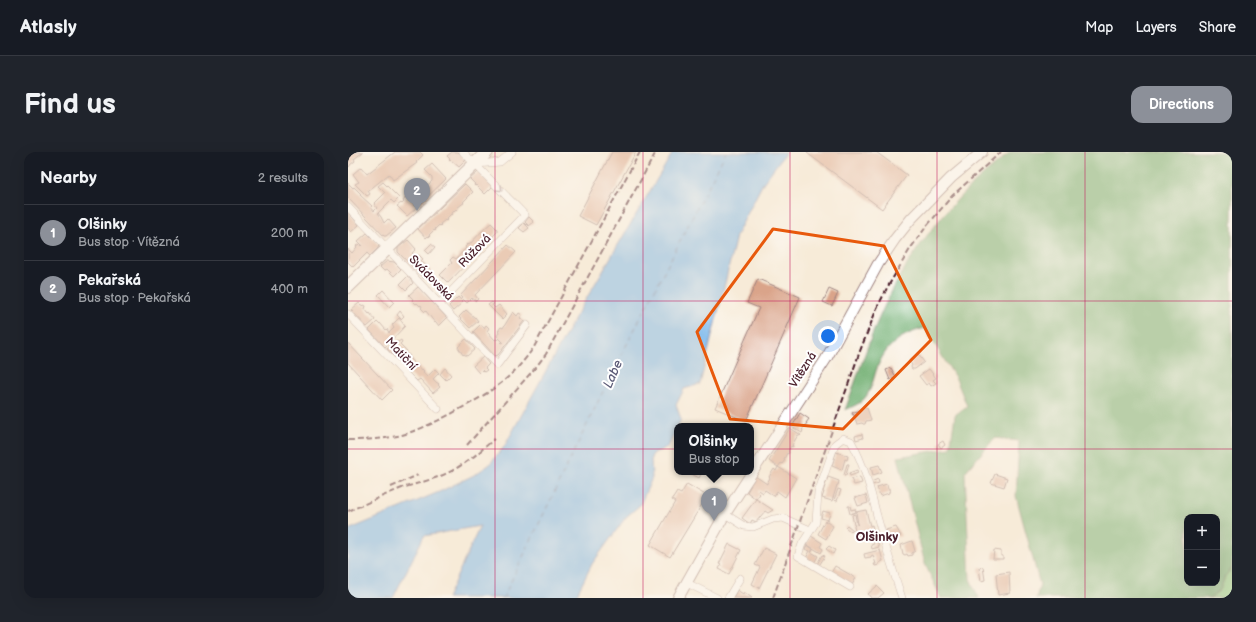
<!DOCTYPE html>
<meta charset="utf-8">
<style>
body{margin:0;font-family:"Balsamiq Sans",sans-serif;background:#20242c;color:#f1f3f6}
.controls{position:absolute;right:12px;bottom:12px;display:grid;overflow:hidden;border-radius:8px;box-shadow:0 4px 16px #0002}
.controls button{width:36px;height:36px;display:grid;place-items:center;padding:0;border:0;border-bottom:1px solid #363941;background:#171b24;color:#f1f3f6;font:20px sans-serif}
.you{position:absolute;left:480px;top:184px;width:14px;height:14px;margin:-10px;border:3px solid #fff;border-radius:50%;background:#1a73e8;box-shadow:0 0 0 6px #1a73e833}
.badge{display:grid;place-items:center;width:26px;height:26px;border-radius:50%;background:#8c9099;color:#fff;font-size:13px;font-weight:700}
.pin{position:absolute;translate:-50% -33px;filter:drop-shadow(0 1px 2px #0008)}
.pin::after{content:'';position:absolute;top:21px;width:14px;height:12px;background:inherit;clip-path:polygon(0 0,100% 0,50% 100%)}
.popup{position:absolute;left:326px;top:271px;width:80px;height:52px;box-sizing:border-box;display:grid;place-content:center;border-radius:8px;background:#171b24;filter:drop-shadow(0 1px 3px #0005);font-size:13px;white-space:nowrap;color:#9ea1a6}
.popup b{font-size:15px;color:#f1f3f6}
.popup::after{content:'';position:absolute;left:50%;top:100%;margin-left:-8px;border:8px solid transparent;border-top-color:#171b24}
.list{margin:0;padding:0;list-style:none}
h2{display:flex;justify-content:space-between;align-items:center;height:52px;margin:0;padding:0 16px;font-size:17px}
h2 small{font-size:13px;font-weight:400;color:#9ea1a6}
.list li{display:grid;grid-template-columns:26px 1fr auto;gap:12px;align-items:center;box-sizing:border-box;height:56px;padding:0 16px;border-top:1px solid #363941}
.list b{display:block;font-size:15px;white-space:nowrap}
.list p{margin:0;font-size:13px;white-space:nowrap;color:#9ea1a6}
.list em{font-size:13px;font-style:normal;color:#9ea1a6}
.map{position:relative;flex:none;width:884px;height:446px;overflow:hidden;border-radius:12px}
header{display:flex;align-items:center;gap:24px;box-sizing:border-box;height:56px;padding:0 20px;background:#171b24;border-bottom:1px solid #363941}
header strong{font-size:19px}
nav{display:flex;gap:22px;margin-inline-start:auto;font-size:14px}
.intro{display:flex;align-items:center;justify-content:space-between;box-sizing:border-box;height:96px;padding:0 24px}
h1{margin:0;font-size:28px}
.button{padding:10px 18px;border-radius:12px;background:#8c9099;color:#fff;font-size:14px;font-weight:700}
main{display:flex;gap:24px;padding:0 24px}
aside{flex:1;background:#171b24;border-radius:12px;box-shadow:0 4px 16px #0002}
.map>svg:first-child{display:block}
.green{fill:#8aca81;stroke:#6a7456}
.forest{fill:#6fae6f;stroke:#5c664d;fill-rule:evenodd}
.water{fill:#77b5ea;stroke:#606a8a}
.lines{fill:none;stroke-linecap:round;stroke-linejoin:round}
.ferry{stroke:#5c5b77;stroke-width:1;stroke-dasharray:5 4;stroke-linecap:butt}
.building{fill:#daa48a}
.minor-casing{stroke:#a08582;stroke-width:8}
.secondary-casing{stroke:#a08582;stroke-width:12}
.primary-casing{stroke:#a08582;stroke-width:14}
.minor{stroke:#fff;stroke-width:7}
.secondary{stroke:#fff;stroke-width:10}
.primary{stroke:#fff;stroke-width:12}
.rail{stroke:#4a1f2b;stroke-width:2;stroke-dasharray:6 3;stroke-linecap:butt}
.oneway{stroke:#ae9aa0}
.marked{fill:none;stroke:#e8590c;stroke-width:3;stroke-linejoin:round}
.grid{fill:none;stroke:#c2185b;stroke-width:1;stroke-opacity:0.55}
.labels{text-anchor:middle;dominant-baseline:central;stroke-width:4;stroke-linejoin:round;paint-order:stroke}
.street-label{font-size:12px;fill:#4a1f2b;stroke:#fff}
.water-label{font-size:13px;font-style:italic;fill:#5c5b77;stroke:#fff}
.neighbourhood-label{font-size:13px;font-weight:bold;fill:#4a1f2b;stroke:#fff}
</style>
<header>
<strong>Atlasly</strong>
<nav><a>Map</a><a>Layers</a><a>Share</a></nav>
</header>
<div class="intro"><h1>Find us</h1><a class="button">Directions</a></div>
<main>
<aside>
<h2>Nearby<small>2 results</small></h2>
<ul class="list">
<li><span class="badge">1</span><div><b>Olšinky</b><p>Bus stop · Vítězná</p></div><em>200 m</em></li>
<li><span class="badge">2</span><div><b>Pekařská</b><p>Bus stop · Pekařská</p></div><em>400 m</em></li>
</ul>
</aside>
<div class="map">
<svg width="884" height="446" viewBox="0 0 884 446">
<rect width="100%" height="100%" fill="#fff"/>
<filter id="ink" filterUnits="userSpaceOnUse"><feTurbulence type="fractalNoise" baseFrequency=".025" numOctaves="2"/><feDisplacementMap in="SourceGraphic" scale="8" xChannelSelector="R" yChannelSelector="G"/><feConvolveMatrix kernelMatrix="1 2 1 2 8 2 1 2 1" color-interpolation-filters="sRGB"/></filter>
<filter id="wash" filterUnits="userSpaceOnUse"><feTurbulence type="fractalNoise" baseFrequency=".012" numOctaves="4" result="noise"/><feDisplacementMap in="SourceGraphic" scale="16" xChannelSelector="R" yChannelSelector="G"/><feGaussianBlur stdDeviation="0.9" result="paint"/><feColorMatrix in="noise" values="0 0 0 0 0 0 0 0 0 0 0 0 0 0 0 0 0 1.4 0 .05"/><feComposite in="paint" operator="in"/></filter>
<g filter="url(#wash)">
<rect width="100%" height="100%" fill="#f7ebd8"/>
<polygon class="green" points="884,416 884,446 861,446 872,438 877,424"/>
<path class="forest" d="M 662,0 L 884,0 L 884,416 L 877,424 L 872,438 L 861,446 L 688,446 L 692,433 L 668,344 L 671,289 L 647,286 L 617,320 L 622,427 L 631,446 L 593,446 L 577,412 L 550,305 L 602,296 L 607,263 L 619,254 L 608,227 L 577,176 C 552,183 537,193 528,219 C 525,229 523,239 516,247 C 512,252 503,255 497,258 C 512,218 524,176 544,139 C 561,106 583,76 608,49 C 624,31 644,16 662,0 ZM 839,365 L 869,365 L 869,431 L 839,431 Z"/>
<polygon class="water" points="325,0 438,0 415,31 388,84 378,127 352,232 336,237 328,253 333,267 330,274 329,274 329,276 320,295 306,301 303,305 304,326 292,353 278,365 244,412 227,446 99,446 132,374 76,384 45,446 0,446 0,378 91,340 126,323 141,313 156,295 228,164"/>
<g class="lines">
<polyline class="ferry" points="155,446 262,225 378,0"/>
</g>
<g id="blocks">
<g class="building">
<polygon points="0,0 15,0 6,7 7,9 2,13 2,14 1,15 0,14"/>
<polygon points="47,0 72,0 75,3 68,10 69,11 45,28 41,22 20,39 22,42 19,44 7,32 11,30 5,22 13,15 19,22"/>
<polygon points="104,0 110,0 118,8 111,15 103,8 102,9 101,8 102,7 99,4"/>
<polygon points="264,0 288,0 248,73 230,64"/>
<polygon points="460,0 528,0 559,23 534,57 459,1"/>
<polygon points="84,12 98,27 73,51 67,45 84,29 84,25 77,18"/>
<polygon points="130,20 145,34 137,42 128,33 127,34 126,33 127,32 122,27"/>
<polygon points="35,30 51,46 46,51 43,48 30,61 33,65 36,71 40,67 48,76 38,84 36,84 0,46 0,31 5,36 6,35 13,42 12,43 24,54 23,55 26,59 29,56 26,52 37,41 30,34"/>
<polygon points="117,32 125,40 115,50 116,51 114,52 109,56 110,56 109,58 108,57 104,61 103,63 103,62 98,67 99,68 98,69 97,68 92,72 93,73 92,74 91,73 87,77 88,78 87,79 86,78 81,83 82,84 81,85 80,84 78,86 70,77"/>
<polygon points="58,45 62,49 63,48 67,52 65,53 68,56 59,64 49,54 53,51 54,52 56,50 55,49"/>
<polygon points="0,60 11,73 3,80 0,76"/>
<polygon points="181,65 186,70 181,74 177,70"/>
<polygon points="143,71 149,77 149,80 100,131 92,123 104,111 102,108 105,105 108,107 118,96 117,95 120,92 121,93 135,78"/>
<polygon points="176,71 181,76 176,80 171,76"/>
<polygon points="19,81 31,93 30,96 22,104 19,101 5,115 0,110 0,97 4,101 9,95 8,94 11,92 13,94 14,93 10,89"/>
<polygon points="60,88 68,97 64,101 69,104 71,103 75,107 73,109 82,117 83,120 76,127 50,100 50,96"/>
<polygon points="83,92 87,95 81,102 77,98"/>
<polygon points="160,93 168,100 127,143 130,147 128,149 124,146 119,151 112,144"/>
<polygon points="39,109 46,110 53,117 46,124 39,117 36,119 32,115"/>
<polygon points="60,124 65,131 58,138 52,132"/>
<polygon points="410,127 452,145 398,269 367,256 411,156 399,151"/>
<polygon points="70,135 99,166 91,174 88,170 87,171 78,159 77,160 73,156 74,155 73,153 72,154 69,151 68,152 64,148 65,147 61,143"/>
<polygon points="481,137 490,141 484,154 475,150"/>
<polygon points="35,138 46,150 41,155 30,143"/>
<polygon points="110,145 115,150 105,159 101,154"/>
<polygon points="144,150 146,152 144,153 147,156 151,153 159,162 154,167 140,153"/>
<polygon points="11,151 13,153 14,153 15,154 16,153 18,154 17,157 21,162 22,161 27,168 19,175 3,158"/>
<polygon points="118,158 127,166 127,165 130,169 122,176 111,165"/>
<polygon points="52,159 56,164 53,167 49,163"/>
<polygon points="165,160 169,164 171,161 174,163 172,166 176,169 150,203 147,204 125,180 133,172 136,176 138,173 141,176 139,179 147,188 149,187 153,191 155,190 149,184 151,180 150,179 153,175 155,176"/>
<polygon points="51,166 57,174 37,195 21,178 29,170 31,172 32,171 38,178 39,177 41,181 46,176 44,173"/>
<polygon points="118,187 127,197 119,204 116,202 115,203 110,195"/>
<polygon points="53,188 54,190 52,192 59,199 57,200 59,203 60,202 62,204 61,205 66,210 58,217 39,197 49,189 50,190"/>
<polygon points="0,191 44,238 34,248 0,211"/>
<polygon points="570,202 576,210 567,217 564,217 563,215 564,213 561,209"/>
<polygon points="135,205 141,212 137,216 139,218 136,220 134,218 131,221 125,214"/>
<polygon points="68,212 73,218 74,217 76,219 75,220 79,225 87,217 91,221 85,227 89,231 90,231 91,232 90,233 92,235 85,241 72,227 69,229 60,220"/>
<polygon points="97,216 103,223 98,228 92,222"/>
<polygon points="543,216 548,225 542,228 538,218"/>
<polygon points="581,217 588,226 585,228 588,231 583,234 581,231 578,233 571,224"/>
<polygon points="519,256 523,268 518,269 517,272 515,272 514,271 509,272 506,263 504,262 505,260 507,260"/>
<polygon points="452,261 461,267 458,271 459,271 454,278 455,278 454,281 444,275"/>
<polygon points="442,276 453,283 452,284 450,283 444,293 445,294 445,295 443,294 440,299 441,300 440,302 439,301 436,307 437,308 434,312 433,311 430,315 448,326 437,345 429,339 426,344 417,338 415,341 411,338 410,340 412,342 408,347 399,340 403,333 402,332 407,324 419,332 419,331 422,326 421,325 426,317 428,319 430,315 421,309"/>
<polygon points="514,282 515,286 508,288 507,284"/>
<polygon points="595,289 597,293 593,296 590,292"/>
<polygon points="488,300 500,304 499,308 497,307 494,318 484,314"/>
<polygon points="499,312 501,312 498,323 496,323"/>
<polygon points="531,313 534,320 525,323 523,315"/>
<polygon points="509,318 510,321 502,324 501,321"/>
<polygon points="345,320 354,320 351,326 344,322"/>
<polygon points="647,322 659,326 656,335 643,331"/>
<polygon points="480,325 491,329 490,333 489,333 484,349 474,346 476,340 475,340"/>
<polygon points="512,325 514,331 506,333 503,327"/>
<polygon points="530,327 531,331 524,333 523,330"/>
<polygon points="339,332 359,344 322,405 302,393 327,350 324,348 329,340 333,342"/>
<polygon points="539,332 540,337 542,337 542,339 541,339 541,341 532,344 529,335"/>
<polygon points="490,337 493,338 489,349 486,348"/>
<polygon points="518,343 520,351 510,354 507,346"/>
<polygon points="408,347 425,358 420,361 417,359 408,370 404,368 402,372 394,366"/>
<polygon points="500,354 502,354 503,358 507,357 508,360 518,358 522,374 524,373 526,381 508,385 506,374 507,373 506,373 504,363 507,362 509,373 510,372 508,360 502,362"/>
<polygon points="475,359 482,361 480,368 473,366"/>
<polygon points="477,369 485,374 478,387 470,382"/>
<polygon points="499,373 505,378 503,380 497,375"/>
<polygon points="548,375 553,384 549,385 548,383 541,386 538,378"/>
<polygon points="463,384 474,391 472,395 475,397 473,401 458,392"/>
<polygon points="529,388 531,395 524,397 523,393 526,392 525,390"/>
<polygon points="564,389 567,399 564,401 564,403 560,404 559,402 557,403 555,402 553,393"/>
<polygon points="381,392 393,398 381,422 371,417 373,413 371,412"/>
<polygon points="459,393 465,397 463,400 470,404 466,411 458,406 462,399 457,397"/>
<polygon points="481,394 487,398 485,402 478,397"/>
<polygon points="416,396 428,402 411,436 404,432 412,415 407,413"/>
<polygon points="532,398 535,409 531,411 531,413 527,414 526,412 528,412 525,403 523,404 523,405 517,406 516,402"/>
<polygon points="646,398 653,399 653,404 655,404 655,407 645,407"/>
<polygon points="474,403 477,404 470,415 468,414"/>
<polygon points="487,414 508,426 504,433 483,421"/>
<polygon points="635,415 637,428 633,429 631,416"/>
<polygon points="661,420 662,441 650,443 648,422"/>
<polygon points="529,434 536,441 530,446 523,446 520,442"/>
<polygon points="389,438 395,442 396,440 404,446 385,446"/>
</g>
</g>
</g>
<g filter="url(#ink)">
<use href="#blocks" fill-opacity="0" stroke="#a08582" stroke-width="1"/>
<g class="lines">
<defs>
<g id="minor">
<polyline points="128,12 152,10 164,0"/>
<polyline points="0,55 149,213 179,173"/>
<polyline points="92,151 177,63 115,0"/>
<polyline points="0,162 90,257"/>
<polyline points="377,362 396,374 405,375 425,367 435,366 462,378"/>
<polyline points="339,431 369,446"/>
<path d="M 502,435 L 450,404 L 454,392 L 468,370 L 470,341 L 487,292 L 495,286 L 503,289 C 516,312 523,339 529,364 C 537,392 545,419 554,446"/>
<polyline points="380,446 392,426"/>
</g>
<polyline id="secondary" points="330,446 377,362 478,207 530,112 547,87 563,67 603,26 634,0"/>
<polyline id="primary" points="0,135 139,0"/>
</defs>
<use href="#minor" class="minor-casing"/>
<use href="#secondary" class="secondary-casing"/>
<use href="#primary" class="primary-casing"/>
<use href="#minor" class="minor"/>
<use href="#secondary" class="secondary"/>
<use href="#primary" class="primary"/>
<g class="rail">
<path d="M 0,288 C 18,288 37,287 54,283 C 74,277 92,268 110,258 C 143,240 164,227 186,195 L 292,0"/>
<polyline points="119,293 188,215 198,202 308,0"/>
<polyline points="43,335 70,323"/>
<path d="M 0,359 C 18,352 36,343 54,336 C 68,332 82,328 95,323 C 114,315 131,301 146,287"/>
<polyline points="425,446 512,199 529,156 539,136 562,97 578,75 604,44 653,0"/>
</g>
</g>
<defs><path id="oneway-chevron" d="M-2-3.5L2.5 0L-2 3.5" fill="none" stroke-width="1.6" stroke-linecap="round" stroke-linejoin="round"/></defs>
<use class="oneway" href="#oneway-chevron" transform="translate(152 37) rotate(46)"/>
</g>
<path d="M0 0H884V446H0ZM 425,77 L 536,94 L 583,188 L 495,277 L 382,267 L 349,180 Z" fill="#f7ebd8" fill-opacity=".55" fill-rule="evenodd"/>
<path class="marked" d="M 425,77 L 536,94 L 583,188 L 495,277 L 382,267 L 349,180 Z"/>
<path class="grid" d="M 147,0 L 147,446M 295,0 L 295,446M 442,0 L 442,446M 589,0 L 589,446M 737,0 L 737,446M 0,149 L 884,149M 0,297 L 884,297"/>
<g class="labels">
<g class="street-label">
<text transform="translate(127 99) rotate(-46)">Růžová</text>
<text transform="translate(83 126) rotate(46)">Svádovská</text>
<text transform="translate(53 202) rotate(47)">Matiční</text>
<text transform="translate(455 218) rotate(-57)">Vítězná</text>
</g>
<g class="water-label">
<text transform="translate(265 222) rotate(-66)">Labe</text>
</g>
<g class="neighbourhood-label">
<text x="529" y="385">Olšinky</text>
</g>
</g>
</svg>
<div class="controls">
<button>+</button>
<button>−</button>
</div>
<div class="you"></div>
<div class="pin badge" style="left:366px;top:369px">1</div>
<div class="popup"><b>Olšinky</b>Bus stop</div>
<div class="pin badge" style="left:69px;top:59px">2</div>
</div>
</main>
